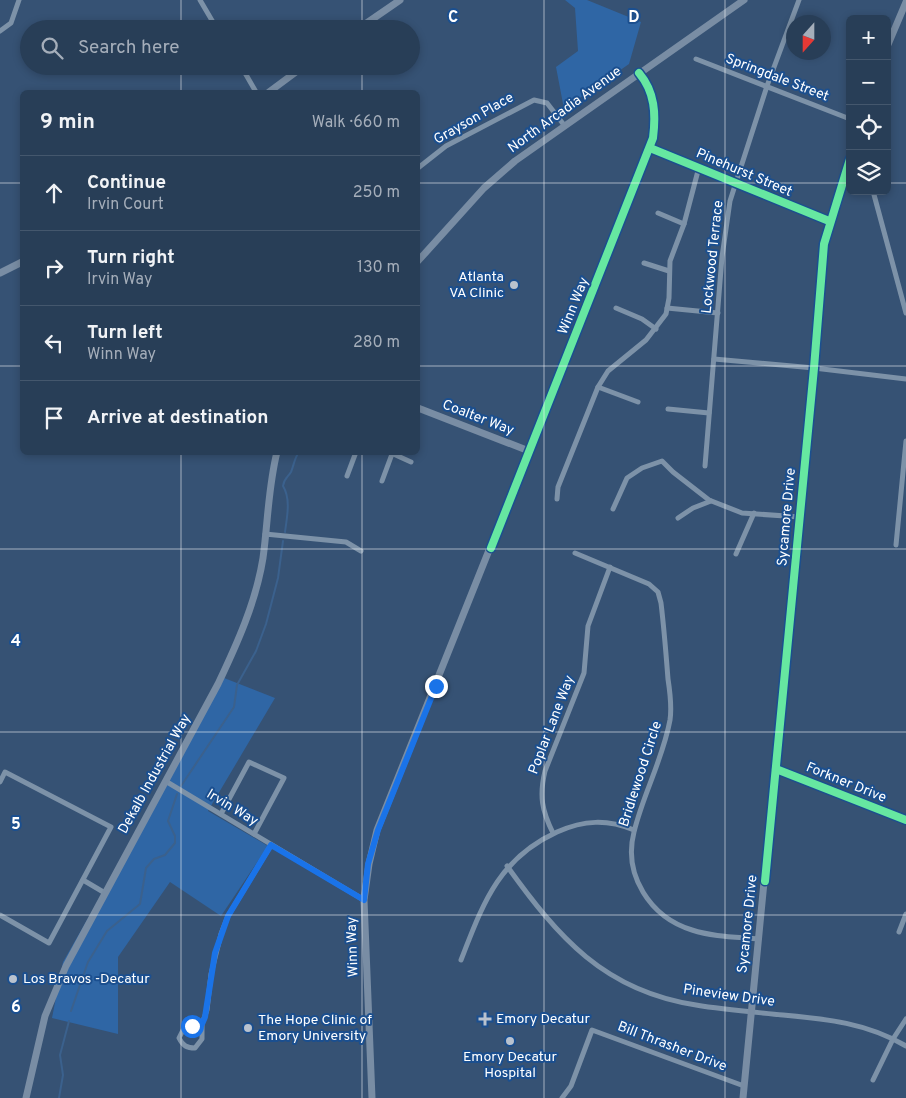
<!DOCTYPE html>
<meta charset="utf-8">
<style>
body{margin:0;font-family:Overpass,sans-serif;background:#30455d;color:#f1f3f6}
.controls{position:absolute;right:15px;top:15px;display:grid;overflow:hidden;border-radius:8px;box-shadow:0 2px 8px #0003}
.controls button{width:45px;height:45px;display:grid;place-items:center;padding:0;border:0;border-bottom:1px solid #44576d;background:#283e57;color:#f1f3f6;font:25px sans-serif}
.compass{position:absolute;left:786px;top:15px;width:45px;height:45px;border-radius:50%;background:#283e57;box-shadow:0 2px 8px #0003;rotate:201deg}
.stop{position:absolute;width:15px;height:15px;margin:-11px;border:4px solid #1a73e8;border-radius:50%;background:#fff}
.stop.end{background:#1a73e8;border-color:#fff;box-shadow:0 1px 5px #0008}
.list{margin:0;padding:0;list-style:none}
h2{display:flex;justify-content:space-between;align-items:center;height:65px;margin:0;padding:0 20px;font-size:21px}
h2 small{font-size:16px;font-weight:400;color:#a5aeba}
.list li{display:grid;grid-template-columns:32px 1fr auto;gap:15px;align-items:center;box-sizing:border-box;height:75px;padding:0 20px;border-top:1px solid #44576d}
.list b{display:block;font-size:19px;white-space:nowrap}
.list p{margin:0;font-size:16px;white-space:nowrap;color:#a5aeba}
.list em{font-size:16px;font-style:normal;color:#a5aeba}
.icon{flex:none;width:28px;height:28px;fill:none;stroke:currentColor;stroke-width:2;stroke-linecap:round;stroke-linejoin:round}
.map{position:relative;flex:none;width:906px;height:1098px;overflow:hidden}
.search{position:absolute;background:#283e57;box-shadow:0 2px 8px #0003;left:20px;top:20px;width:400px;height:55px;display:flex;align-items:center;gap:12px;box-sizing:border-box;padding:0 18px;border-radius:28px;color:#a5aeba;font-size:19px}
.panel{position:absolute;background:#283e57;box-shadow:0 2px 8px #0003;left:20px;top:90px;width:400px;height:365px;border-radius:8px}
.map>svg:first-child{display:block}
.green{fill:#2f66a5}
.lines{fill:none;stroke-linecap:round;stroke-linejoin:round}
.stream{stroke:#3b618d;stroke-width:2}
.street{stroke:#7d92a8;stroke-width:5}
.secondary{stroke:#798da4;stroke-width:7}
.cycleway-casing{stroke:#1b4f8f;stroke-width:11}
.cycleway{stroke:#66e7a1;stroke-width:8}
.route{stroke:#1a73e8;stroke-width:6}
.grid{fill:none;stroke:#fff;stroke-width:1;stroke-opacity:0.55}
.poi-dot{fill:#b9c2ce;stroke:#1b4f8f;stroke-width:2}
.labels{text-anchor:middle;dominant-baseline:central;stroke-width:4;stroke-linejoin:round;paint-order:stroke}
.street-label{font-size:14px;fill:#fff;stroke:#1b4f8f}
.poi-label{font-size:14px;fill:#fff;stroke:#1b4f8f;text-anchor:start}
.grid-label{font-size:16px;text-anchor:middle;font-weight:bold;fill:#fff;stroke:#1b4f8f;stroke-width:4;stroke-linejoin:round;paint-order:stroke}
</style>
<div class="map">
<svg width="906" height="1098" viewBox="0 0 906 1098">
<rect width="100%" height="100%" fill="#365274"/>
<g class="green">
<polygon points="565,0 587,0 641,22 629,64 564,109 556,67 578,51 575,8"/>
<polygon points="219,676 275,698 208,811 268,846 221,916 170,882 118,957 118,1034 52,1018 63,962 151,808"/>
</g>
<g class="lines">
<g class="stream">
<path d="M 285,532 C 287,517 291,499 283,486 C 284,478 288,477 291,472 C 294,465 294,459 299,452"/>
<polyline points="181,786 234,707 237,685 256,651 266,624 278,578 283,541"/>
<polyline points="71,1011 88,962 107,931 140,904 146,868 154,859 165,855 175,843 175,836 168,821 177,794"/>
<polyline points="59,1098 63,1075 60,1055 69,1021"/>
</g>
<g class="street">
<polyline points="200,0 217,29"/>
<polyline points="0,31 11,23 19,0"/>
<polyline points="696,59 850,119"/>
<polyline points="241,66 256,92"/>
<polyline points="650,148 829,221"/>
<polyline points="418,168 446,146 534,100 547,103 564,125"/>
<polyline points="873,191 906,313"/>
<polyline points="658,213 684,224"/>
<polyline points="644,263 669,271"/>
<polyline points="616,308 642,319 656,329"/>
<polyline points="667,308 718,313"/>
<polyline points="714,359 814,368 906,379"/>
<polyline points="598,387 638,402"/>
<polyline points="668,409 709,413"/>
<polyline points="389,452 411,462"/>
<polyline points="705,466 722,257 730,201 767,86 799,0"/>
<polyline points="347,476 356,452"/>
<polyline points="382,481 392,454"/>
<polyline points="557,499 558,487 598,387 608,371 646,340 666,314 669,298 670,261 684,224 699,167"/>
<polyline points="613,509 627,478 642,468 662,461 673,472 709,500 742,513 800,517"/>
<polyline points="678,518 693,508 711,501"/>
<polyline points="265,534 346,542 361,551"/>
<polyline points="896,545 906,441"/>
<path d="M 575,553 L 649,584 L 658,592 L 661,603 C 664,628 666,653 668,679 C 670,692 672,707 670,720 C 663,759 643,794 634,832 C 623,875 650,917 692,930 C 713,937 737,937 759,939"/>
<polyline points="736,554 754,513"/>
<polyline points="776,769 906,820"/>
<polyline points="0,782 5,772 111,827 49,943 0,915"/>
<polyline points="167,782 364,900"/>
<polyline points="221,814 249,762 284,778 254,834"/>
<path d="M 553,833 C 542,811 539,796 545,771 L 584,673 L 588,626 L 610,567"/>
<path d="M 507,866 C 558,937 604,991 696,1005 C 725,1010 754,1012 783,1015 C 827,1019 867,1023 906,1046"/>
<polyline points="83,880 105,893"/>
<polyline points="899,932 906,914"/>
<path d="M 461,960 C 483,904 498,859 557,832 C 584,820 607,819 634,830"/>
<path d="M 202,1024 L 183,1030 L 179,1038 C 183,1046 187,1048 195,1048 L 202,1039 L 202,1024 L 207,1010 L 211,974 L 221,934 L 228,916 L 271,845"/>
<polyline points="873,1080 893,1039 906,1019"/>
<polyline points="562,1098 571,1086 592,1030 744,1086"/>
</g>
<g class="secondary">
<polyline points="358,29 400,0"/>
<polyline points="887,47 906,2"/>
<polyline points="269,92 304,66"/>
<polyline points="418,261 484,188 515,161 744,0"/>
<polyline points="0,273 22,262"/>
<polyline points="418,408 529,451"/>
<path d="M 26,1098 L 45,1016 L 66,966 L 218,684 C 237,644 256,602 263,558 C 268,522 268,488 277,452"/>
<path d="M 372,1098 L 364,900 L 369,864 L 377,830 L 650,148 C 658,122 657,95 639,73"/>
<polyline points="743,1098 814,368 824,244 850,159"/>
</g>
<defs>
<g id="cycleway">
<polyline points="650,148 829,221"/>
<path d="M 491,548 L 653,138 C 656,114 655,92 639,73"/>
<polyline points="776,769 906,820"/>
<polyline points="765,881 814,368 824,244 850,159"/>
</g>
</defs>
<use href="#cycleway" class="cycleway-casing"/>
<use href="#cycleway" class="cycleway"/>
</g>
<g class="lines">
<polyline class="route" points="192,1026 202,1024 205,1017 215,953 228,916 271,845 364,900 368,864 378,830 436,686"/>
</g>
<path class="grid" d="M 181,0 L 181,29M 362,0 L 362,29M 544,0 L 544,1098M 725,0 L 725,1098M 181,66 L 181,92M 362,66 L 362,92M 0,183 L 22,183M 418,183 L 850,183M 887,183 L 906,183M 0,366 L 22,366M 418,366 L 906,366M 181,452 L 181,1098M 362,452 L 362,1098M 0,549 L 906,549M 0,732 L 906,732M 0,915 L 906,915"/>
<g class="poi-dot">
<circle cx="514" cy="285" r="5"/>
<circle cx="13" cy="979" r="5"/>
<path d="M482.5 1011.5h5v5h5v5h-5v5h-5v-5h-5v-5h5z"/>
<circle cx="248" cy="1028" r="5"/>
<circle cx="510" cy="1041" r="5"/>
</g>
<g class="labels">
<g class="street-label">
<text transform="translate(777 78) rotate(21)">Springdale Street</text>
<text transform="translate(565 110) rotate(-36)">North Arcadia Avenue</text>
<text transform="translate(474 119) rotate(-30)">Grayson Place</text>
<text transform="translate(744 173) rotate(23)">Pinehurst Street</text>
<text transform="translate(713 257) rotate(-84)">Lockwood Terrace</text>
<text transform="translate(574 306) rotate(-68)">Winn Way</text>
<text transform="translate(478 418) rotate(21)">Coalter Way</text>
<text transform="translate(787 517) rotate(-85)">Sycamore Drive</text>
<text transform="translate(552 725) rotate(-69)">Poplar Lane Way</text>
<text transform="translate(155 774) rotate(-61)">Dekalb Industrial Way</text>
<text transform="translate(641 774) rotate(-72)">Bridlewood Circle</text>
<text transform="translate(846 783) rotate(22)">Forkner Drive</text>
<text transform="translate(232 808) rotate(31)">Irvin Way</text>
<text transform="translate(748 924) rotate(-84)">Sycamore Drive</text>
<text transform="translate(353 947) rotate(-92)">Winn Way</text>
<text transform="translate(729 996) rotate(8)">Pineview Drive</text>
<text transform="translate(672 1047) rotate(21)">Bill Thrasher Drive</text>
</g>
<g class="poi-label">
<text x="504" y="277" text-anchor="end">Atlanta<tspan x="504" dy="16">VA Clinic</tspan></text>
<text x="23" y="979">Los Bravos -Decatur</text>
<text x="496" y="1019">Emory Decatur</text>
<text x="258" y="1020">The Hope Clinic of<tspan x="258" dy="16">Emory University</tspan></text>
<text x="510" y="1057" text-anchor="middle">Emory Decatur<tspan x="510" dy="16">Hospital</tspan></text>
</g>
</g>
<g class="grid-label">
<text x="453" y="22">C</text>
<text x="634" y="22">D</text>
<text x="16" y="646">4</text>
<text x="16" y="829">5</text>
<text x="16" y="1012">6</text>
</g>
</svg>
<div class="controls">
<button>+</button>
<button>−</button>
<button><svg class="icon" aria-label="locate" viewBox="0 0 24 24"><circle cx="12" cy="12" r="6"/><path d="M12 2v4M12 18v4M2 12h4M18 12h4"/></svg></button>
<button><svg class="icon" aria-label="layers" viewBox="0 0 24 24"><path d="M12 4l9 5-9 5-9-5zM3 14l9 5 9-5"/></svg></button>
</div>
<svg class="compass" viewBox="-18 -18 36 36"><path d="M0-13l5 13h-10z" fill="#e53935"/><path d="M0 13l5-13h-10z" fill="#a5aeba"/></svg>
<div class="stop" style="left:192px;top:1026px"></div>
<div class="stop end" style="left:436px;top:686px"></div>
<div class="search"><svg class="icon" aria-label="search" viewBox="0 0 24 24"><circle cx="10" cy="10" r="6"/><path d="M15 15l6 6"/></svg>Search here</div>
<section class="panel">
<h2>9 min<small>Walk · 660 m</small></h2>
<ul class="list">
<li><svg class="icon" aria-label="ahead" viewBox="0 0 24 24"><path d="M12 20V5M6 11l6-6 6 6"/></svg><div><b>Continue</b><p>Irvin Court</p></div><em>250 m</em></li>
<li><svg class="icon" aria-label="right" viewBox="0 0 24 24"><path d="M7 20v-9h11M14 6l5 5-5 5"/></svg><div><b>Turn right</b><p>Irvin Way</p></div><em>130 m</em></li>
<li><svg class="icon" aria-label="left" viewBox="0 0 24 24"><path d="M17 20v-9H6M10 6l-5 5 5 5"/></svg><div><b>Turn left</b><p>Winn Way</p></div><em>280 m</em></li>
<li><svg class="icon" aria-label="arrive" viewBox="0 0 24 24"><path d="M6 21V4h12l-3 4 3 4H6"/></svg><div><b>Arrive at destination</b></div></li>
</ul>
</section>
</div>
